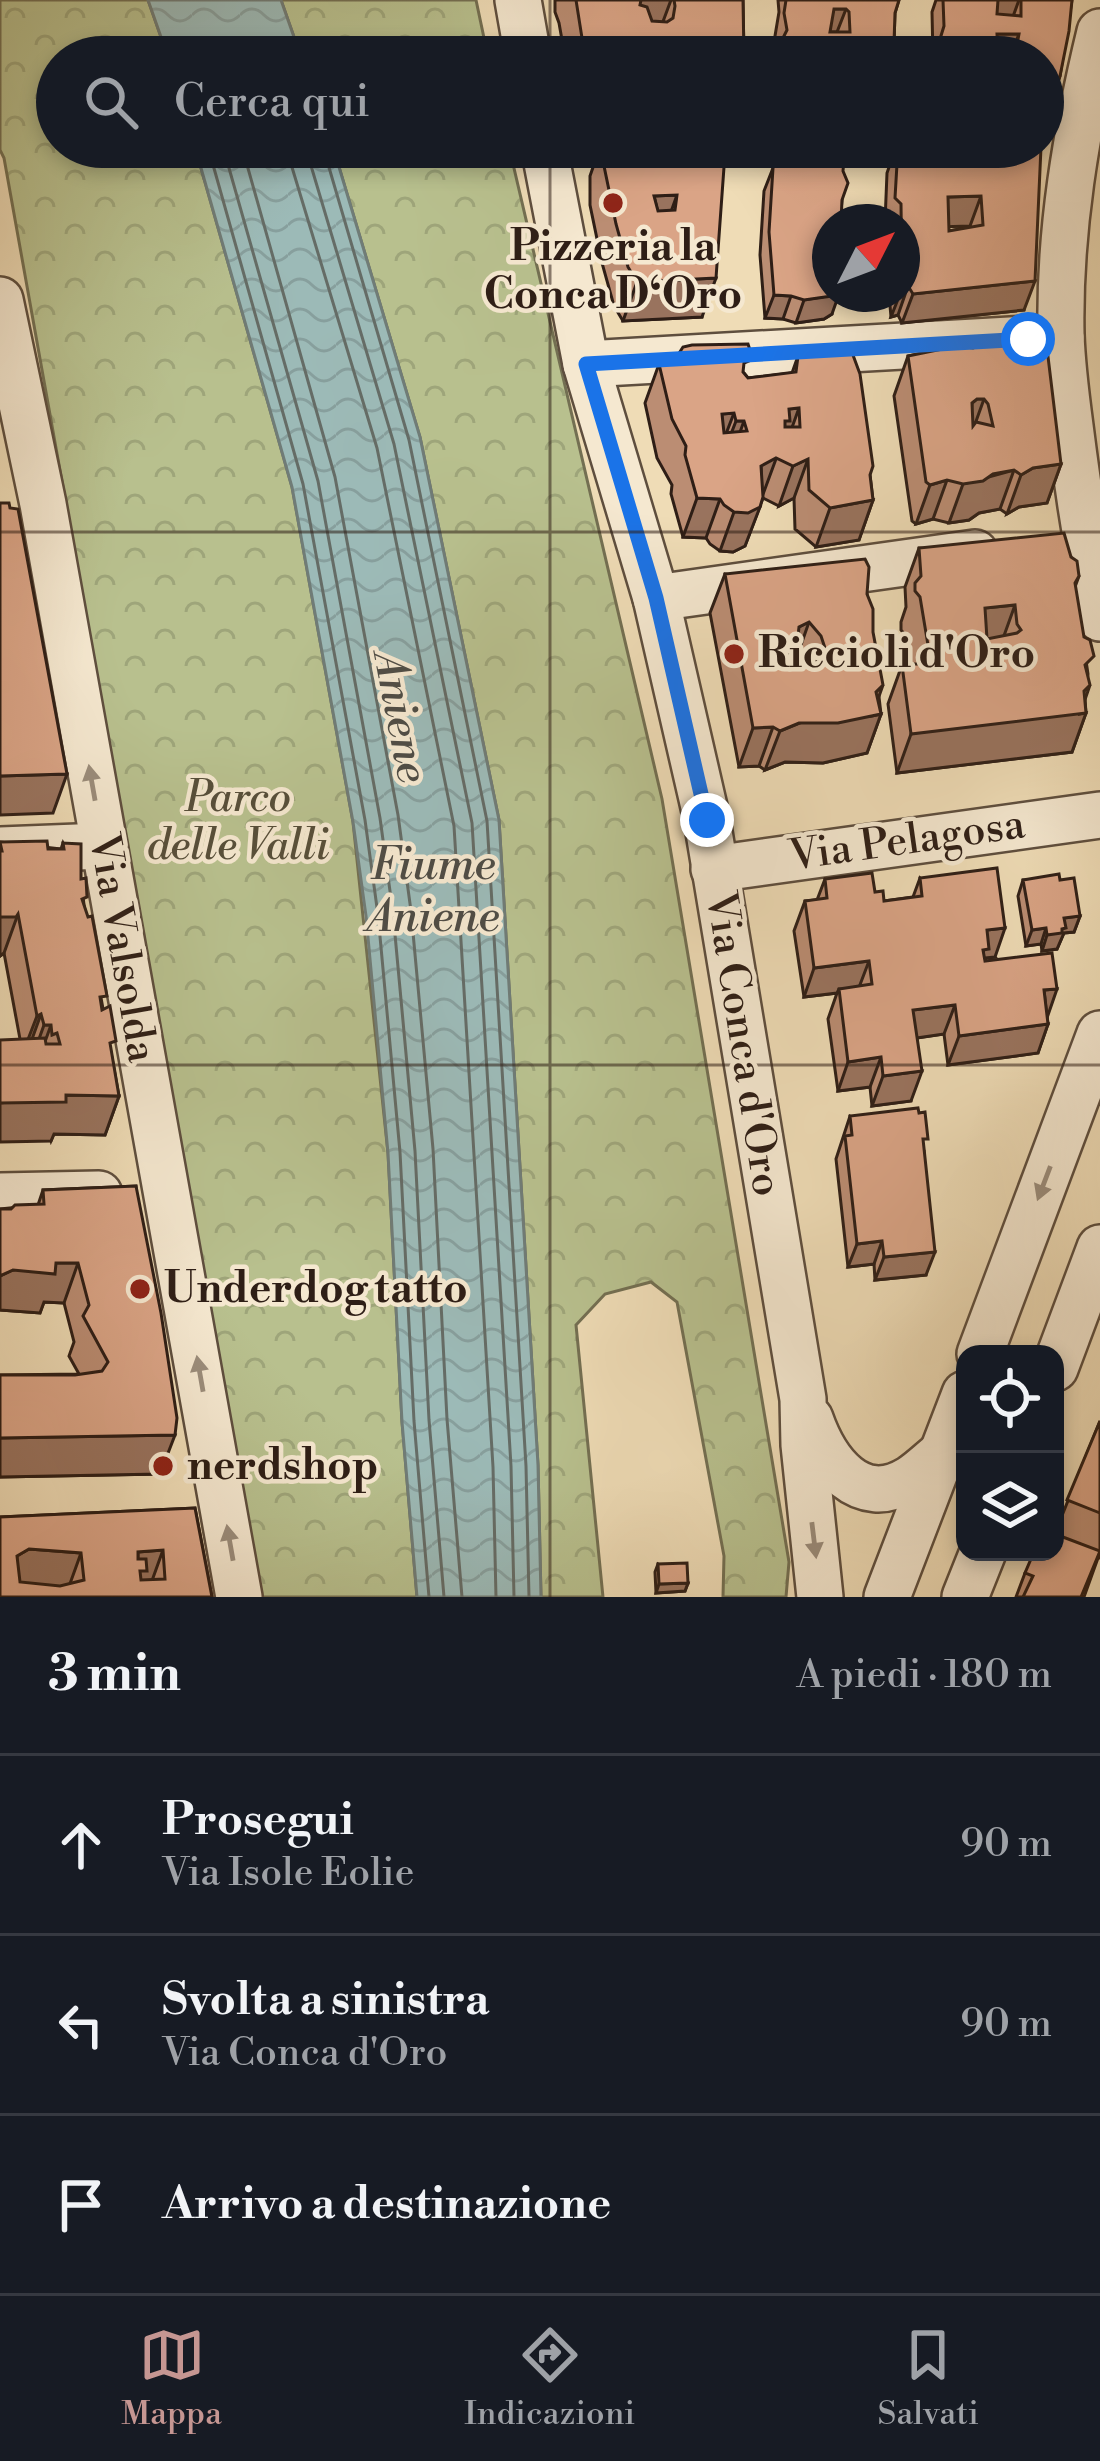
<!DOCTYPE html>
<html lang="it">
<meta charset="utf-8">
<style>
body{margin:0;font-family:"Libre Bodoni",serif;background:#242831;color:#f1f3f6}
.controls{position:absolute;right:36px;bottom:36px;display:grid;overflow:hidden;border-radius:24px;box-shadow:0 6px 18px #0003}
.controls button{width:108px;height:108px;display:grid;place-items:center;padding:0;border:0;border-bottom:3px solid #363941;background:#171b24;color:#f1f3f6;font:60px sans-serif}
.compass{position:absolute;left:812px;top:204px;width:108px;height:108px;border-radius:50%;background:#171b24;box-shadow:0 6px 18px #0003;rotate:48deg}
.stop{position:absolute;width:36px;height:36px;margin:-27px;border:9px solid #1a73e8;border-radius:50%;background:#fff}
.stop.end{background:#1a73e8;border-color:#fff;box-shadow:0 3px 12px #0008}
.list{margin:0;padding:0;list-style:none}
h2{display:flex;justify-content:space-between;align-items:center;height:156px;margin:0;padding:0 48px;font-size:51px}
h2 small{font-size:39px;font-weight:400;color:#9ea1a6}
.list li{display:grid;grid-template-columns:78px 1fr auto;gap:36px;align-items:center;box-sizing:border-box;height:180px;padding:0 48px;border-top:3px solid #363941}
.list b{display:block;font-size:45px;white-space:nowrap}
.list p{margin:0;font-size:39px;white-space:nowrap;color:#9ea1a6}
.list em{font-size:39px;font-style:normal;color:#9ea1a6}
.icon{flex:none;width:66px;height:66px;fill:none;stroke:currentColor;stroke-width:2;stroke-linecap:round;stroke-linejoin:round}
.map{position:relative;flex:none;width:1100px;height:1597px;overflow:hidden}
.search{position:absolute;background:#171b24;box-shadow:0 6px 18px #0003;left:36px;right:36px;top:36px;height:132px;display:flex;align-items:center;gap:30px;box-sizing:border-box;padding:0 42px;border-radius:66px;color:#9ea1a6;font-size:45px}
.sheet{height:696px;background:#171b24}
nav{display:flex;justify-content:space-around;align-items:center;box-sizing:border-box;height:168px;border-top:3px solid #363941;background:#171b24;font-size:33px;color:#9ea1a6}
nav a{display:grid;justify-items:center;gap:6px}
nav .on{color:#c59692}
.map>svg:first-child{display:block}
.forest{fill:url(#forest-crowns);stroke:#736f52;stroke-width:3}
.water{fill:url(#water-waves);stroke:#707c77;stroke-width:3}
.lines{fill:none;stroke-linecap:round;stroke-linejoin:round}
.shore{stroke:#656c66;stroke-width:3}
.minor-casing{stroke:#5e4e3e;stroke-width:50}
.minor{stroke:#f5e8d0;stroke-width:45}
.wall{fill:#bb8d73;stroke:#2e1e16;stroke-width:3;fill-rule:evenodd}
.shaded-wall{fill:#99735e;stroke:#2e1e16;stroke-width:3}
.building{fill:#daa486;stroke:#2e1e16;stroke-width:3;fill-rule:evenodd}
.oneway{fill:#9b8d7c}
.route{stroke:#1a73e8;stroke-width:15}
.grid{fill:none;stroke:#2e1e16;stroke-width:3;stroke-opacity:0.55}
.poi-dot{fill:#8f2418;stroke:#f5e8d0;stroke-width:4.5}
.labels{text-anchor:middle;dominant-baseline:central;stroke-width:9;stroke-linejoin:round;paint-order:stroke}
.poi-label{font-size:42px;font-weight:bold;fill:#2e1e16;stroke:#f5e8d0;text-anchor:start}
.park-label{font-size:42px;font-style:italic;fill:#574f3a;stroke:#f5e8d0}
.street-label{font-size:42px;fill:#2e1e16;stroke:#f5e8d0}
.water-label{font-size:45px;font-style:italic;fill:#4f4d46;stroke:#f5e8d0}
</style>
<div class="map">
<svg width="1100" height="1597" viewBox="0 0 1100 1597">
<defs>
<pattern id="forest-crowns" width="20" height="18" patternUnits="userSpaceOnUse" patternTransform="scale(3)"><rect width="20" height="18" fill="#b8c08e"/><path d="M2 6a3 3 0 1 1 6 0M12 15a3 3 0 1 1 6 0" fill="none" stroke="#9ea57a"/></pattern>
<pattern id="water-waves" width="16" height="10" patternUnits="userSpaceOnUse" patternTransform="scale(3)"><rect width="16" height="10" fill="#9cbab7"/><path d="M0 5q4-4 8 0t8 0" fill="none" stroke="#879f9d"/></pattern>
</defs>
<rect width="100%" height="100%" fill="#efdcb6"/>
<filter id="stains"><feTurbulence type="fractalNoise" baseFrequency=".00167" numOctaves="4"/><feColorMatrix values="0 0 0 0 .2 0 0 0 0 .09 0 0 0 0 .02 0 0 0 .5 -.17"/></filter>
<radialGradient id="worn" r=".72"><stop offset=".6" stop-color="#630" stop-opacity="0"/><stop offset="1" stop-color="#630" stop-opacity=".3"/></radialGradient>
<g class="forest">
<polygon points="0,0 148,0 168,57 57,57 57,147 195,147 292,487 353,822 388,1153 402,1422 417,1597 262,1597 4,158 0,150"/>
<polygon points="281,0 476,0 488,57 301,57"/>
<polygon points="333,147 509,147 662,799 789,1562 786,1597 723,1597 724,1556 677,1302 651,1282 605,1294 576,1325 603,1597 541,1597 538,1465 499,820 420,437"/>
</g>
<g class="water">
<polygon points="148,0 281,0 301,57 168,57"/>
<polygon points="195,147 333,147 420,437 499,820 538,1465 541,1597 417,1597 402,1422 388,1153 366,916 353,822 292,487"/>
</g>
<g class="lines">
<g class="shore">
<polyline points="208,147 303,484 365,820 378,915 400,1152 414,1421 429,1597"/>
<polyline points="223,147 318,481 380,818 393,913 415,1151 429,1420 444,1597"/>
<polyline points="242,147 335,477 398,815 411,911 433,1149 447,1419 462,1597"/>
<polyline points="290,147 291,164 377,448 454,826 493,1467 496,1597"/>
<polyline points="308,147 309,159 394,444 472,823 511,1466 514,1597"/>
<polyline points="323,147 409,440 487,821 526,1466 529,1597"/>
</g>
<defs>
<g id="minor">
<polyline points="518,0 528,57"/>
<path d="M 1100,32 C 1076,131 1059,232 1061,334 C 1062,364 1066,396 1070,426 C 1078,490 1088,554 1100,618"/>
<polyline points="544,147 586,364 656,598 707,820 803,1399 804,1445 820,1597"/>
<polyline points="0,300 43,504 239,1597"/>
<polyline points="586,364 1061,337"/>
<polyline points="656,598 975,553"/>
<polyline points="0,850 103,846"/>
<polyline points="714,869 1100,815"/>
<polyline points="0,1196 99,1194"/>
<polyline points="980,1354 1100,1034"/>
<polyline points="1055,1368 1100,1248"/>
<path d="M 810,1419 C 825,1462 859,1510 910,1479 C 921,1472 931,1462 941,1454"/>
<polyline points="887,1597 965,1394"/>
<polyline points="965,1597 983,1552"/>
</g>
</defs>
<use href="#minor" class="minor-casing"/>
<use href="#minor" class="minor"/>
</g>
<g class="wall">
<polygon points="555,0 743,0 744,57 565,57 559,23 555,12"/>
<polygon points="778,0 899,0 895,13 894,43 897,57 775,57 778,49 775,36 779,12"/>
<polygon points="936,0 1072,0 1060,76 1043,123 1043,57 933,57 932,12"/>
<polygon points="600,147 722,147 702,317 623,321 614,306 602,263 590,205 590,176"/>
<path d="M 896,147 L 1041,147 L 1024,310 L 902,323 L 898,315 L 891,317 L 889,294 L 902,294 L 902,222 L 885,222 L 887,173 ZM 948,226 L 970,226 L 970,227 L 949,231 Z"/>
<polygon points="773,168 842,200 832,314 824,319 796,323 783,319 765,318 760,255 764,191"/>
<polygon points="957,346 1061,464 1047,503 1019,507 1007,514 1000,509 979,513 969,520 949,523 933,519 916,524 912,521 894,396 908,356"/>
<polygon points="798,356 870,475 873,500 859,540 816,547 795,529 794,498 779,506 763,498 745,546 733,552 720,551 710,544 706,538 683,537 671,494 672,485 657,458 645,403 659,364 744,373 748,378 792,373"/>
<polygon points="919,548 1071,557 1079,576 1075,587 1088,674 1085,699 1086,713 1072,752 897,773 888,704 902,665 911,664 906,636 901,630 901,622 906,607 905,587"/>
<polygon points="725,574 867,594 881,714 867,753 823,763 785,762 765,770 759,766 739,767 710,613"/>
<polygon points="0,842 61,849 63,843 81,879 84,905 119,1096 105,1135 54,1134 51,1141 20,1039 4,953 0,956"/>
<polygon points="920,878 995,957 986,958 985,961 1047,1016 1048,1024 1038,1053 948,1065 944,1034 917,1038 911,1101 872,1106 870,1087 838,1091 828,1019 837,993 804,997 794,931 805,901 817,900 825,879 875,892 884,901 913,897"/>
<polygon points="1023,880 1060,880 1080,916 1074,932 1064,933 1057,949 1042,951 1041,944 1026,946 1018,896"/>
<polygon points="850,1116 924,1151 926,1275 875,1280 874,1264 848,1267 836,1159"/>
<polygon points="136,1186 160,1474 0,1477 0,1375 79,1374 69,1356 74,1342 64,1303 44,1302 40,1313 0,1310 0,1209 38,1205 43,1190"/>
<polygon points="1100,1421 1100,1558 1098,1558 1084,1597 1016,1597 1025,1573 1055,1533"/>
<polygon points="195,1508 212,1597 0,1597 0,1517"/>
<polygon points="658,1564 688,1583 685,1591 656,1593 655,1572"/>
</g>
<g class="shaded-wall">
<polygon points="640,0 671,0 658,35 628,34"/>
<polygon points="997,0 1019,0 1011,22 988,24"/>
<polygon points="834,9 846,9 837,32 826,32"/>
<polygon points="997,34 1019,34 1010,57 989,57"/>
<polygon points="1056,88 1043,123 1043,109 1050,91"/>
<polygon points="677,195 663,234 654,196"/>
<polygon points="981,196 970,226 937,227 948,197"/>
<polygon points="716,278 702,317 623,321 637,282"/>
<polygon points="1035,281 1024,310 902,323 913,294"/>
<polygon points="908,286 898,315 891,317 900,294 902,294 902,288"/>
<polygon points="839,294 832,314 824,319 796,323 804,300"/>
<polygon points="774,295 791,296 783,319 765,318"/>
<polygon points="977,399 984,399 970,438 972,403"/>
<polygon points="799,408 785,447 780,448 762,497 761,466 789,409"/>
<polygon points="734,413 719,452 722,414"/>
<polygon points="736,421 744,421 730,460 721,460"/>
<polygon points="808,459 794,498 779,506 793,466"/>
<polygon points="1061,464 1047,503 1019,507 1007,514 1021,475 1033,468"/>
<polygon points="1014,470 1000,509 979,513 969,520 949,523 963,484"/>
<polygon points="947,480 933,519 916,524 930,485"/>
<polygon points="697,498 720,499 706,538 683,537"/>
<polygon points="873,500 859,540 816,547 830,508"/>
<polygon points="760,507 745,546 733,552 720,551 734,512"/>
<polygon points="1015,605 1001,644 971,647 985,608"/>
<polygon points="809,622 795,662 775,679 789,639 799,627"/>
<polygon points="883,685 872,716 881,714 867,753 823,763 785,762 765,770 780,731 876,692"/>
<polygon points="1090,685 1080,714 1086,713 1072,752 897,773 911,734 1084,691"/>
<polygon points="773,727 759,766 739,767 753,728"/>
<polygon points="67,774 53,813 0,815 0,776"/>
<polygon points="18,914 4,953 0,956 0,917"/>
<polygon points="1080,916 1074,932 1064,933 1057,949 1042,951 1047,935 1064,918"/>
<polygon points="1005,928 995,957 986,958 979,978 987,930"/>
<polygon points="1046,928 1041,944 1026,946 1032,930"/>
<polygon points="869,961 858,990 839,989 837,993 804,997 814,968"/>
<polygon points="1057,989 1047,1018 1044,990"/>
<polygon points="955,1005 944,1034 903,1040 913,1010"/>
<polygon points="41,1014 27,1053 22,1055 37,1016"/>
<polygon points="1048,1024 1038,1053 948,1065 959,1036"/>
<polygon points="44,1025 51,1025 37,1064 30,1064"/>
<polygon points="881,1057 870,1087 838,1091 848,1062"/>
<polygon points="922,1071 911,1101 872,1106 883,1076"/>
<polygon points="66,1095 119,1096 105,1135 54,1134 51,1141 0,1142 0,1103"/>
<polygon points="882,1241 874,1264 848,1267 857,1244"/>
<polygon points="935,1252 926,1275 875,1280 884,1257"/>
<polygon points="56,1263 78,1263 64,1303 44,1302 40,1313 0,1310 0,1276 13,1270"/>
<polygon points="175,1435 160,1474 0,1477 0,1438"/>
<polygon points="29,1549 81,1553 67,1592 14,1588 17,1556"/>
<polygon points="163,1550 149,1589 137,1597 138,1552"/>
<polygon points="688,1583 685,1591 656,1593 659,1584"/>
</g>
<g class="building">
<polygon points="576,0 641,0 640,5 647,7 652,21 667,22 673,18 675,6 674,0 743,0 744,57 585,57"/>
<path d="M 786,0 L 899,0 L 895,13 L 894,43 L 897,47 L 897,57 L 784,57 L 781,42 L 787,30 L 784,13 ZM 834,9 L 846,9 L 849,12 L 850,32 L 830,32 Z"/>
<path d="M 943,0 L 998,0 L 997,14 L 1021,16 L 1021,0 L 1072,0 L 1069,31 L 1060,76 L 1056,88 L 1050,91 L 1045,117 L 1043,117 L 1043,57 L 940,57 L 940,39 L 944,26 ZM 997,34 L 1019,34 L 1015,55 L 998,54 Z"/>
<path d="M 604,147 L 722,147 L 724,167 L 716,278 L 637,282 L 628,267 L 616,224 L 604,166 ZM 677,195 L 675,210 L 658,211 L 654,196 Z"/>
<polygon points="783,147 845,147 843,171 848,183 842,200 841,222 830,222 830,294 836,294 832,296 804,300 791,296 774,295 769,232 773,168"/>
<path d="M 898,147 L 1041,147 L 1035,281 L 913,294 L 908,286 L 902,288 L 901,204 L 895,198 ZM 981,196 L 983,225 L 949,231 L 948,197 Z"/>
<path d="M 1012,335 L 1026,340 L 1046,340 L 1061,464 L 1033,468 L 1021,475 L 1014,470 L 993,474 L 983,481 L 963,484 L 947,480 L 930,485 L 926,482 L 908,356 L 957,346 L 973,348 ZM 977,399 L 984,399 L 988,404 L 993,426 L 976,422 L 973,426 L 972,403 Z"/>
<path d="M 748,344 L 751,353 L 749,361 L 744,363 L 743,372 L 748,378 L 796,372 L 798,356 L 850,347 L 860,374 L 873,466 L 870,475 L 873,500 L 830,508 L 809,490 L 808,459 L 793,466 L 776,458 L 761,466 L 763,497 L 760,507 L 748,513 L 734,512 L 724,505 L 720,499 L 697,498 L 685,455 L 686,446 L 672,419 L 659,364 L 676,358 L 683,347 L 692,345 ZM 799,408 L 800,427 L 785,427 L 785,421 L 790,421 L 789,409 ZM 734,413 L 736,421 L 744,421 L 747,431 L 724,433 L 722,414 Z"/>
<polygon points="0,503 9,503 10,508 18,509 67,774 0,776"/>
<path d="M 1064,533 L 1071,557 L 1077,561 L 1079,576 L 1075,583 L 1084,637 L 1090,640 L 1094,656 L 1085,665 L 1090,685 L 1084,691 L 1086,713 L 911,734 L 902,665 L 931,663 L 920,597 L 915,591 L 915,583 L 921,576 L 919,548 ZM 1015,605 L 1017,624 L 1021,630 L 1017,633 L 987,639 L 985,608 Z"/>
<path d="M 865,559 L 869,567 L 867,594 L 873,609 L 873,632 L 883,685 L 876,692 L 881,714 L 838,723 L 799,723 L 780,731 L 773,727 L 753,728 L 725,574 ZM 809,622 L 821,636 L 826,651 L 824,659 L 808,664 L 791,658 L 787,647 L 789,639 L 798,636 L 799,627 Z"/>
<polygon points="47,841 48,849 64,849 63,843 81,844 81,879 86,878 87,897 82,899 88,917 92,916 107,996 100,997 102,1010 110,1006 116,1041 110,1043 119,1096 66,1095 66,1102 0,1103 0,1040 45,1038 46,1044 60,1044 57,1033 52,1035 51,1025 44,1025 41,1014 37,1016 18,914 16,917 0,917 0,851 2,851 0,842"/>
<polygon points="997,868 1005,928 987,930 989,949 983,950 985,961 1052,953 1057,989 1044,990 1048,1024 959,1036 955,1005 913,1010 922,1071 883,1076 881,1057 848,1062 839,989 872,984 869,961 814,968 805,901 827,898 825,879 872,873 875,892 883,891 884,901 922,896 920,878"/>
<polygon points="1059,874 1060,880 1074,878 1080,916 1064,918 1066,928 1062,929 1062,933 1047,935 1046,928 1032,930 1023,880"/>
<polygon points="918,1108 919,1113 925,1112 928,1139 923,1139 935,1252 884,1257 882,1241 857,1244 845,1136 852,1135 850,1116"/>
<polygon points="136,1186 161,1313 177,1418 175,1435 0,1438 0,1375 75,1375 102,1371 108,1362 83,1316 89,1305 78,1263 56,1263 55,1274 13,1270 0,1276 0,1209 11,1209 15,1205 44,1204 43,1190"/>
<polygon points="1100,1421 1100,1513 1067,1500"/>
<path d="M 195,1508 L 212,1597 L 0,1597 L 0,1517 ZM 29,1549 L 81,1553 L 84,1580 L 60,1586 L 20,1582 L 17,1556 ZM 163,1550 L 165,1579 L 141,1580 L 140,1571 L 147,1571 L 146,1559 L 138,1559 L 138,1552 Z"/>
<polygon points="1055,1534 1100,1551 1081,1597 1023,1597 1033,1576 1025,1573 1034,1552 1055,1552"/>
<polygon points="687,1563 688,1583 659,1584 658,1564"/>
</g>
<defs><path id="oneway-solid" d="M-6-.8H1V-3.2L6.5 0L1 3.2V.8H-6Z" transform="scale(3)"/></defs>
<g class="oneway">
<use href="#oneway-solid" transform="translate(92 783) rotate(-100)"/>
<use href="#oneway-solid" transform="translate(1044 1183) rotate(111)"/>
<use href="#oneway-solid" transform="translate(200 1374) rotate(-100)"/>
<use href="#oneway-solid" transform="translate(814 1540) rotate(83)"/>
<use href="#oneway-solid" transform="translate(230 1543) rotate(-100)"/>
</g>
<g class="lines">
<polyline class="route" points="707,820 656,598 586,364 1028,339"/>
</g>
<path class="grid" d="M 550,0 L 550,57M 550,147 L 550,1597M 0,532 L 1100,532M 0,1065 L 1100,1065"/>
<g class="poi-dot">
<circle cx="613" cy="203" r="12"/>
<circle cx="734" cy="654" r="12"/>
<circle cx="140" cy="1289" r="12"/>
<circle cx="163" cy="1466" r="12"/>
</g>
<g class="labels">
<g class="poi-label">
<text x="613" y="247" text-anchor="middle">Pizzeria la<tspan x="613" dy="48">Conca D‘Oro</tspan></text>
<text x="758" y="654">Riccioli d'Oro</text>
<text x="164" y="1289">Underdog tatto</text>
<text x="187" y="1466">nerdshop</text>
</g>
<g class="park-label">
<text x="238" y="798">Parco<tspan x="238" dy="48">delle Valli</tspan></text>
</g>
<g class="street-label">
<text transform="translate(907 841) rotate(-8)">Via Pelagosa</text>
<text transform="translate(122 948) rotate(80)">Via Valsolda</text>
<text transform="translate(743 1044) rotate(81)">Via Conca d'Oro</text>
</g>
<g class="water-label">
<text transform="translate(400 717) rotate(79)">Aniene</text>
<text x="433" y="865">Fiume<tspan x="433" dy="52">Aniene</tspan></text>
</g>
</g>
<rect width="100%" height="100%" filter="url(#stains)"/>
<rect width="100%" height="100%" fill="url(#worn)"/>
</svg>
<div class="controls">
<button><svg class="icon" aria-label="locate" viewBox="0 0 24 24"><circle cx="12" cy="12" r="6"/><path d="M12 2v4M12 18v4M2 12h4M18 12h4"/></svg></button>
<button><svg class="icon" aria-label="layers" viewBox="0 0 24 24"><path d="M12 4l9 5-9 5-9-5zM3 14l9 5 9-5"/></svg></button>
</div>
<svg class="compass" viewBox="-18 -18 36 36"><path d="M0-13l5 13h-10z" fill="#e53935"/><path d="M0 13l5-13h-10z" fill="#9ea1a6"/></svg>
<div class="stop" style="left:1028px;top:339px"></div>
<div class="stop end" style="left:707px;top:820px"></div>
<div class="search"><svg class="icon" aria-label="search" viewBox="0 0 24 24"><circle cx="10" cy="10" r="6"/><path d="M15 15l6 6"/></svg>Cerca qui</div>
</div>
<section class="sheet">
<h2>3 min<small>A piedi · 180 m</small></h2>
<ul class="list">
<li><svg class="icon" aria-label="ahead" viewBox="0 0 24 24"><path d="M12 20V5M6 11l6-6 6 6"/></svg><div><b>Prosegui</b><p>Via Isole Eolie</p></div><em>90 m</em></li>
<li><svg class="icon" aria-label="left" viewBox="0 0 24 24"><path d="M17 20v-9H6M10 6l-5 5 5 5"/></svg><div><b>Svolta a sinistra</b><p>Via Conca d'Oro</p></div><em>90 m</em></li>
<li><svg class="icon" aria-label="arrive" viewBox="0 0 24 24"><path d="M6 21V4h12l-3 4 3 4H6"/></svg><div><b>Arrivo a destinazione</b></div></li>
</ul>
</section>
<nav>
<a class="on"><svg class="icon" aria-label="map" viewBox="0 0 24 24"><path d="M3 6l6-2 6 2 6-2v14l-6 2-6-2-6 2zM9 4v14M15 6v14"/></svg>Mappa</a>
<a><svg class="icon" aria-label="directions" viewBox="0 0 24 24"><path d="M12 3l9 9-9 9-9-9zM9 14v-3h6M13 9l2 2-2 2"/></svg>Indicazioni</a>
<a><svg class="icon" aria-label="saved" viewBox="0 0 24 24"><path d="M7 4h10v16l-5-4-5 4z"/></svg>Salvati</a>
</nav>
